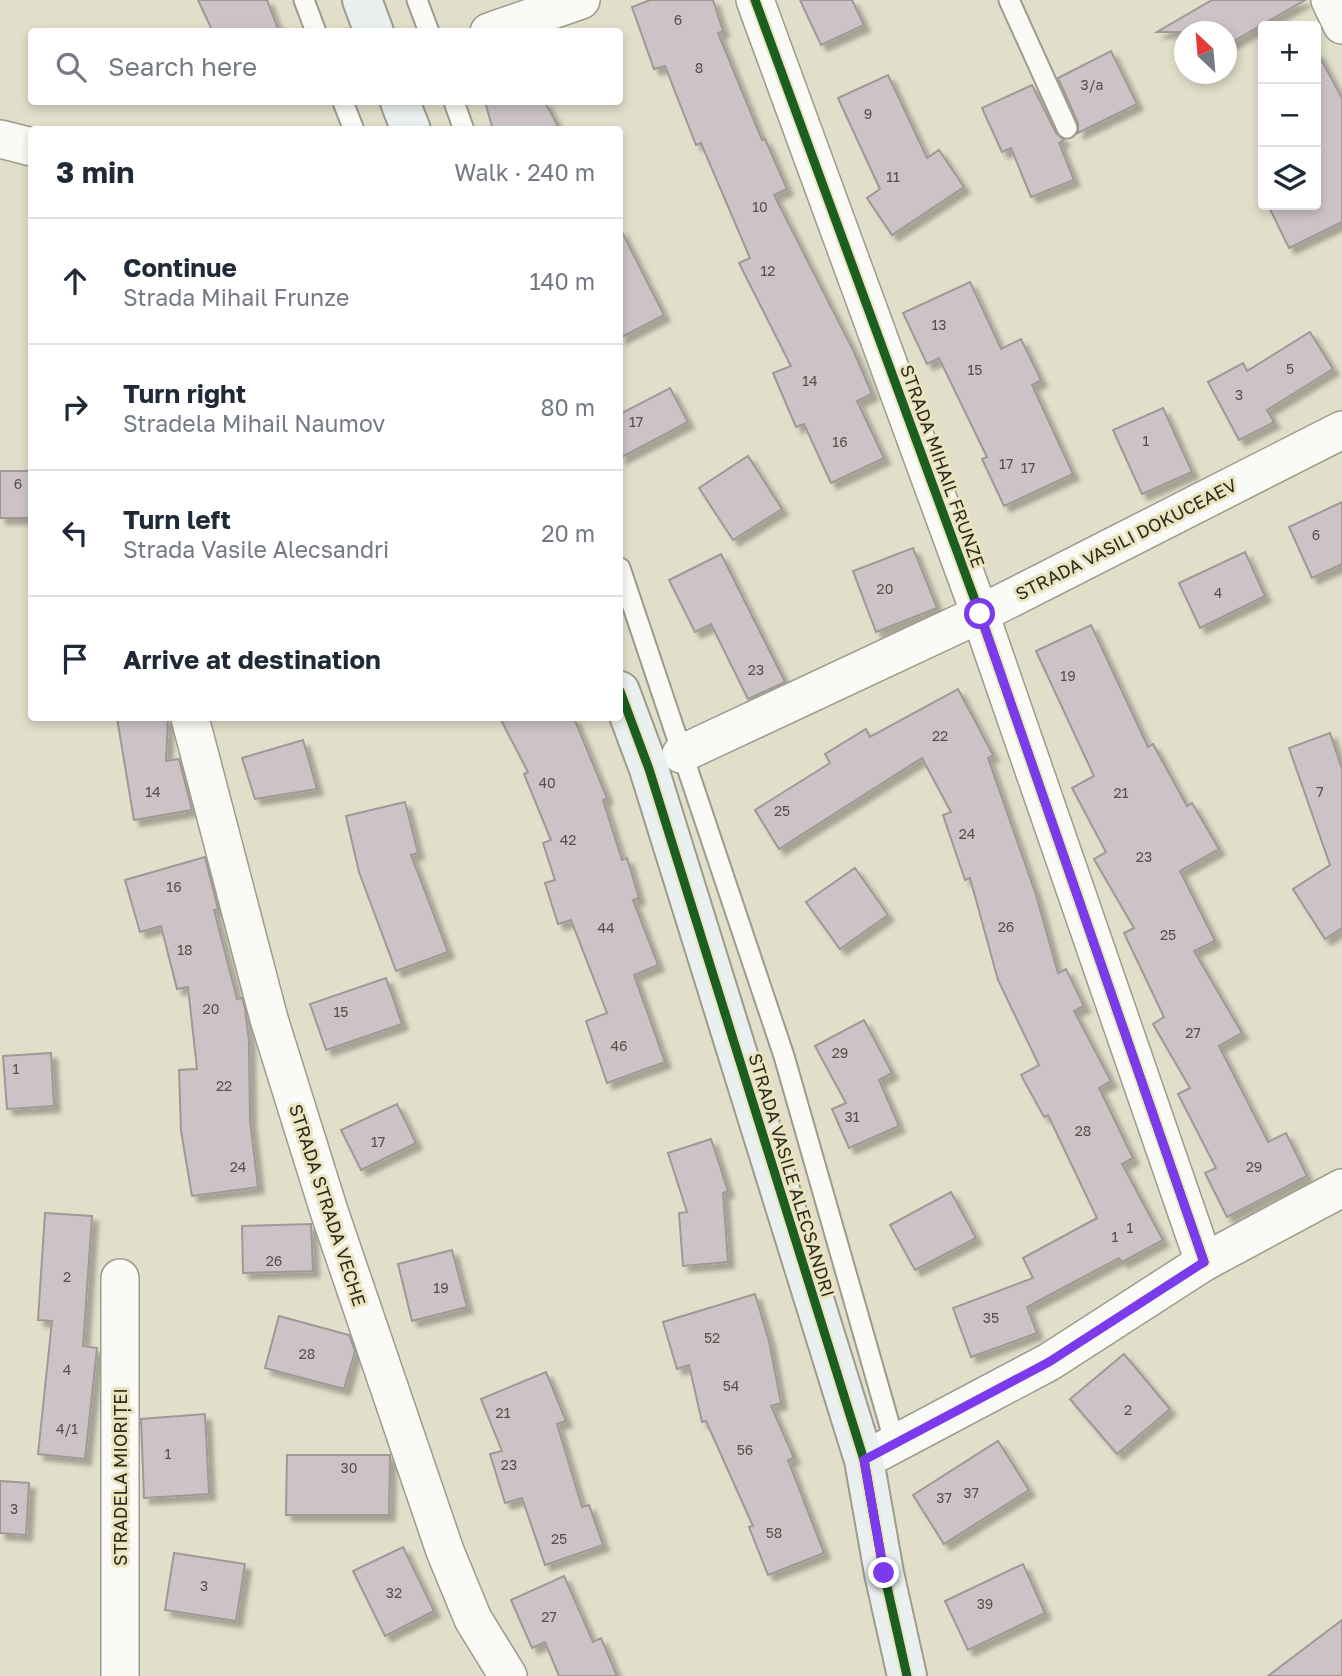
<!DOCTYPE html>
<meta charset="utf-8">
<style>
body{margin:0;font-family:"Golos Text",sans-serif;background:#f6f6f7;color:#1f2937}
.controls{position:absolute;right:21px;top:21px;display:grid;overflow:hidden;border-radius:7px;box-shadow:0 4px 10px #0003}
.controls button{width:63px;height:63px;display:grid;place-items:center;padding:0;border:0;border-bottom:2px solid #e0e1e3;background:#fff;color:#1f2937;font:35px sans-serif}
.compass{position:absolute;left:1174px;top:21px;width:63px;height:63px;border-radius:50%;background:#fff;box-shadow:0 4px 10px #0003;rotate:334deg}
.stop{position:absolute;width:21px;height:21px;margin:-16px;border:5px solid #7c3aed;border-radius:50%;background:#fff}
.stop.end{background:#7c3aed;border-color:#fff;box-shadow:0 2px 7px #0008}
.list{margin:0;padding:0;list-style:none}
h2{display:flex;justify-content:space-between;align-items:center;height:91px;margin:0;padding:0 28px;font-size:30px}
h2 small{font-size:23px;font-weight:400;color:#747a83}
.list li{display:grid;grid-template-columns:46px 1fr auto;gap:21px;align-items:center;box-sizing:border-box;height:126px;padding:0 28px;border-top:2px solid #e0e1e3}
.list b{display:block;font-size:26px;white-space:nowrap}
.list p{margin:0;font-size:23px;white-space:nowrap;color:#747a83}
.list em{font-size:23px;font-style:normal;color:#747a83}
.icon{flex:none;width:38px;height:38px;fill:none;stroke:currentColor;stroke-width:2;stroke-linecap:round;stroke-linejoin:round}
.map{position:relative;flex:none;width:1342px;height:1676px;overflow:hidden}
.search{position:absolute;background:#fff;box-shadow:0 4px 10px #0003;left:28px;top:28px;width:595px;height:77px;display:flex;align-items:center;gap:18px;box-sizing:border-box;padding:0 24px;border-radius:7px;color:#747a83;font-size:26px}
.panel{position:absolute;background:#fff;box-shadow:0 4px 10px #0003;left:28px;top:126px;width:595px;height:595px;border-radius:7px}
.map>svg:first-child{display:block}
.building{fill:#cdc3c7;stroke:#9e9996;stroke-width:2;filter:url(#shadow)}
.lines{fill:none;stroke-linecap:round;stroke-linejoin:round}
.service-casing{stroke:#9e9b8c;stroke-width:23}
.minor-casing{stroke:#9e9b8c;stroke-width:40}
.secondary-casing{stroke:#9e9b8c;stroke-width:42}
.service{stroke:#fafaf7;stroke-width:19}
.minor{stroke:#fafaf7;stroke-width:37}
.secondary{stroke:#eaf0ef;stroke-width:38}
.cycleway-casing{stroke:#eae4c1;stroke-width:13}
.cycleway{stroke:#1b5e20;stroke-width:9}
.route{stroke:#7c3aed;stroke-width:9}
.labels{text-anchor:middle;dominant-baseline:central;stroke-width:6;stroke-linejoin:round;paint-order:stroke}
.number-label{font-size:14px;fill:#555148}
.street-label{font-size:18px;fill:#2d2b1e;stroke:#eae4c1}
</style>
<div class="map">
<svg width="1342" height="1676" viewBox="0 0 1342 1676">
<defs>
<filter id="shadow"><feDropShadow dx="6" dy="6" stdDeviation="2" flood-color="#0004"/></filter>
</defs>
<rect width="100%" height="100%" fill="#e1deca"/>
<g class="building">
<polygon points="198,0 267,0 279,32 213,32"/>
<polygon points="650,0 713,0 723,31 718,33 762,140 765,139 787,189 774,195 854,352 872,394 857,401 884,458 831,483 804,424 796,427 773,373 791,366 739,263 750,258 701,143 696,145 665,66 654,69 632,7"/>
<polygon points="800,0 852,0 864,25 821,45"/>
<polygon points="1212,0 1305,0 1227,45 1227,32 1157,32"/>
<polygon points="1316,50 1342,98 1342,222 1289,248 1268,205 1316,205"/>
<polygon points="1111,51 1137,104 1078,133 1078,123 1058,78"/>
<polygon points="888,75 927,158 939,150 964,187 892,235 867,198 880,189 838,98"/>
<polygon points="1032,85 1056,133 1064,140 1059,143 1074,180 1031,197 1011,148 1002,152 982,108"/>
<polygon points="485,102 545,102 560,130 493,130"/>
<polygon points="620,228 664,315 620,338"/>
<polygon points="970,282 1001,349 1021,339 1041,380 1032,385 1073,474 1004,506 982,459 987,457 939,358 927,364 903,313"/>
<polygon points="1310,332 1333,369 1267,410 1274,422 1239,440 1208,382 1243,363 1247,371"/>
<polygon points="670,388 688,422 620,458 620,414"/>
<polygon points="1163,408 1192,472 1142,494 1113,430"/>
<polygon points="748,456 782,509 733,540 699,488"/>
<rect x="0" y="471" width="32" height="47"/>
<polygon points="1342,502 1342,564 1312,578 1289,527"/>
<polygon points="913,548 937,608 876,632 853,571"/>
<polygon points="1245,552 1265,596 1200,628 1179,583"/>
<polygon points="721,554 785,682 748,699 711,624 695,632 669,580"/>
<polygon points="1091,625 1148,747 1153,744 1187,806 1192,803 1219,849 1180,871 1215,941 1194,951 1242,1033 1219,1046 1268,1142 1286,1133 1307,1176 1227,1217 1205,1173 1216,1168 1178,1094 1190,1088 1153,1024 1164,1017 1124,933 1134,928 1094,859 1106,852 1072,788 1094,776 1036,651"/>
<polygon points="958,689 993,755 988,758 1036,895 1058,973 1066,969 1084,1006 1074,1011 1111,1081 1099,1088 1133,1158 1122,1164 1163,1240 1122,1262 1119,1258 1027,1307 1037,1333 971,1357 953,1308 1033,1278 1023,1258 1097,1218 1048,1115 1044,1117 1021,1075 1039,1065 998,980 970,878 965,880 943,815 951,812 922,758 779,849 755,810 830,763 825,754 866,729 870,737"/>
<polygon points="117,718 168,718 166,761 179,759 192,810 134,820"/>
<polygon points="500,718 574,718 607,798 603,800 622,860 627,858 639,898 633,900 658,965 634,975 665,1062 607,1083 586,1021 607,1013 571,920 558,924 545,883 555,880 543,843 551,840 524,774 528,772"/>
<polygon points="1330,733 1342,769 1342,928 1325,939 1293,889 1330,865 1289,748"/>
<polygon points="303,740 317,789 255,799 242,758"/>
<polygon points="405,802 418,853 411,855 448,952 396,971 359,872 346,816"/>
<polygon points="205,857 218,909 214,910 237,999 242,998 245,1009 249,1042 250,1121 258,1187 192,1196 181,1131 179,1070 197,1069 188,987 177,989 161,926 140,932 125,880"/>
<polygon points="855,868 888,915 840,949 806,902"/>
<polygon points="386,978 402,1024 326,1050 310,1004"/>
<polygon points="864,1020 892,1073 879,1080 899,1126 849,1148 832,1109 846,1103 815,1046"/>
<polygon points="51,1053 54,1106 7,1109 3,1056"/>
<polygon points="397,1104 416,1143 361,1170 341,1130"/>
<polygon points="711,1139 728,1191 723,1193 728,1262 683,1266 679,1213 687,1212 668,1153"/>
<polygon points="951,1192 976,1238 915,1270 890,1225"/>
<polygon points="45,1213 92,1216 83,1346 97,1348 85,1459 38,1454 52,1321 38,1320"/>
<polygon points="311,1224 313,1271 243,1273 242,1226"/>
<polygon points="452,1250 467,1307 412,1321 398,1264"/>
<polygon points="755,1294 769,1341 781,1403 771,1406 794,1458 788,1460 824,1553 768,1575 749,1527 753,1526 706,1421 702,1422 689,1365 677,1369 663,1322"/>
<polygon points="279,1316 349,1335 355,1351 344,1389 265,1368"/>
<polygon points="1124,1354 1170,1409 1117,1454 1070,1399"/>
<polygon points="546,1372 566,1421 557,1424 582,1507 589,1505 603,1545 545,1565 522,1498 505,1503 490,1454 502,1451 481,1399"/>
<polygon points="205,1414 209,1494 144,1498 141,1419"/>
<polygon points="998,1441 1029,1490 944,1544 913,1495"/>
<polygon points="287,1455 390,1455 389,1515 286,1515"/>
<polygon points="0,1481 29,1483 26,1535 0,1533"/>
<polygon points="403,1547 434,1611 385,1636 353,1571"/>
<polygon points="174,1553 245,1564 236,1621 165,1610"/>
<polygon points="1023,1564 1045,1613 968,1650 945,1601"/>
<polygon points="564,1576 593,1642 601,1638 617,1676 559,1676 545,1642 532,1648 511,1600"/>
<polygon points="1342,1620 1342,1676 1268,1676"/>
</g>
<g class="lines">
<defs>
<g id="service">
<polyline points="304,0 316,32"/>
<polyline points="417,0 429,32"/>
<polyline points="1009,0 1067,128"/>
<polyline points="343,102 354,130"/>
<polyline points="454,102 464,130"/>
<polyline points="620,568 784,1056 895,1444"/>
</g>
<g id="minor">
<polyline points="755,0 980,614 1204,1262"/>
<polyline points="1330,0 1342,25"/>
<polyline points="489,32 581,0"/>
<polyline points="0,139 32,147"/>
<polyline points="190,718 269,1019 329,1211 445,1551 473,1619 508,1676"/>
<polyline points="681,754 980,614 1342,430"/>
<polyline points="120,1278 120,1676"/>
<polyline points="864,1460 1049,1362 1204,1262 1342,1188"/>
</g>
<g id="secondary">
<polyline points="362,0 374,32"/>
<polyline points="400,102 411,130"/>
<polyline points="620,691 649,769 864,1460 884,1573 907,1676"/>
</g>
</defs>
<use href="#service" class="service-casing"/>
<use href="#minor" class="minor-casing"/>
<use href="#secondary" class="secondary-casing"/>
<use href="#service" class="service"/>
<use href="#minor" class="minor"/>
<use href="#secondary" class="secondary"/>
<defs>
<g id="cycleway">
<polyline points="755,0 980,614 1204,1262"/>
<polyline points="620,691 649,769 864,1460 884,1573 907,1676"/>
</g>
</defs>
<use href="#cycleway" class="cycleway-casing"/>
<use href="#cycleway" class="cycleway"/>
</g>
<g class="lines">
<polyline class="route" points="884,1573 864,1460 1049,1362 1204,1262 980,614"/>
</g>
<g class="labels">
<g class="number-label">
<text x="678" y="19">6</text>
<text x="699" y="67">8</text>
<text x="1092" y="84">3/a</text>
<text x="868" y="113">9</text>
<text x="893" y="176">11</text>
<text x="760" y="206">10</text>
<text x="768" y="270">12</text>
<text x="939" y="324">13</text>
<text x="1290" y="368">5</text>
<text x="975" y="369">15</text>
<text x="810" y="380">14</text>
<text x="1239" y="394">3</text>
<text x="636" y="421">17</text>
<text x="1146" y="440">1</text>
<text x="840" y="441">16</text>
<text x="1006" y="463">17</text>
<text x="1028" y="467">17</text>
<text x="18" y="483">6</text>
<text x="1316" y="534">6</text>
<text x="885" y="588">20</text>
<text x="1218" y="592">4</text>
<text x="756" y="669">23</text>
<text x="1068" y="675">19</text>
<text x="940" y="735">22</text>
<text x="547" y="782">40</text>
<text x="153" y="791">14</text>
<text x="1320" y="791">7</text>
<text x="1121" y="792">21</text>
<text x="782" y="810">25</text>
<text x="967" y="833">24</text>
<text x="568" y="839">42</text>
<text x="1144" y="856">23</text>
<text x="174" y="886">16</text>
<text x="1006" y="926">26</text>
<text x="606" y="927">44</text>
<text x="1168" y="934">25</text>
<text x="185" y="949">18</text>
<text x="211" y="1008">20</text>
<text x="341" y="1011">15</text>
<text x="1193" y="1032">27</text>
<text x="619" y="1045">46</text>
<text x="840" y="1052">29</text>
<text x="16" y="1068">1</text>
<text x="224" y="1085">22</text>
<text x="852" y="1116">31</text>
<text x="1083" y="1130">28</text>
<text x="378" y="1141">17</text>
<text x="238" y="1166">24</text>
<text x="1254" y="1166">29</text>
<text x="1130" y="1227">1</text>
<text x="1115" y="1236">1</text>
<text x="274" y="1260">26</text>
<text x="67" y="1276">2</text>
<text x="441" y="1287">19</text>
<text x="991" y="1317">35</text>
<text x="712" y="1337">52</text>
<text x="307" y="1353">28</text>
<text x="67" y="1369">4</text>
<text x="731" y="1385">54</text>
<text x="1128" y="1409">2</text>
<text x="503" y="1412">21</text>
<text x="67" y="1428">4/1</text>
<text x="745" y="1449">56</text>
<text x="168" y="1453">1</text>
<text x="509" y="1464">23</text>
<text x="349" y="1467">30</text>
<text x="971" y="1492">37</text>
<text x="944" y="1497">37</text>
<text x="14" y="1508">3</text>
<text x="774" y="1532">58</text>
<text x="559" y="1538">25</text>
<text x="204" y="1585">3</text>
<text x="394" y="1592">32</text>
<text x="985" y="1603">39</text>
<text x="549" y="1616">27</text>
</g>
<g class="street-label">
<text transform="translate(943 466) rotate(70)">STRADA MIHAIL FRUNZE</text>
<text transform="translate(1126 539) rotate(-27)">STRADA VASILI DOKUCEAEV</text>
<text transform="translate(792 1175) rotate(73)">STRADA VASILE ALECSANDRI</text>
<text transform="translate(328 1205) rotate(72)">STRADA STRADA VECHE</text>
<text transform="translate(120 1477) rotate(-90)">STRADELA MIORIȚEI</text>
</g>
</g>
</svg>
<div class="controls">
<button>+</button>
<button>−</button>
<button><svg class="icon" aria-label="layers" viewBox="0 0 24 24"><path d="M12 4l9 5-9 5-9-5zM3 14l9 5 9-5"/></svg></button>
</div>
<svg class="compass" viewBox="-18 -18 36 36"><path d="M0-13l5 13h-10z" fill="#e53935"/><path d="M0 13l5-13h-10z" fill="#747a83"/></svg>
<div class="stop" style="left:980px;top:614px"></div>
<div class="stop end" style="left:884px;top:1573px"></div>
<div class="search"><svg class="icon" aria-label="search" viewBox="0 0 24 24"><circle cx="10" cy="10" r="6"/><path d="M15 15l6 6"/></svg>Search here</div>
<section class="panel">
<h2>3 min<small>Walk · 240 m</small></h2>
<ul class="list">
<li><svg class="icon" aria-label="ahead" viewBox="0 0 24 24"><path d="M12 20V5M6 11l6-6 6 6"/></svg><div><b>Continue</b><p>Strada Mihail Frunze</p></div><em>140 m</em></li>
<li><svg class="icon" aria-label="right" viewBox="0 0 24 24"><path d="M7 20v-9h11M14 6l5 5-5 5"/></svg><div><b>Turn right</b><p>Stradela Mihail Naumov</p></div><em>80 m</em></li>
<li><svg class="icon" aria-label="left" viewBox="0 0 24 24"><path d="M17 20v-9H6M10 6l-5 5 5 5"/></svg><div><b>Turn left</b><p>Strada Vasile Alecsandri</p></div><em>20 m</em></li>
<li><svg class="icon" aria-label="arrive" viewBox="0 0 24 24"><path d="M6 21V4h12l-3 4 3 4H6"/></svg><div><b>Arrive at destination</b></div></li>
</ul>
</section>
</div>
